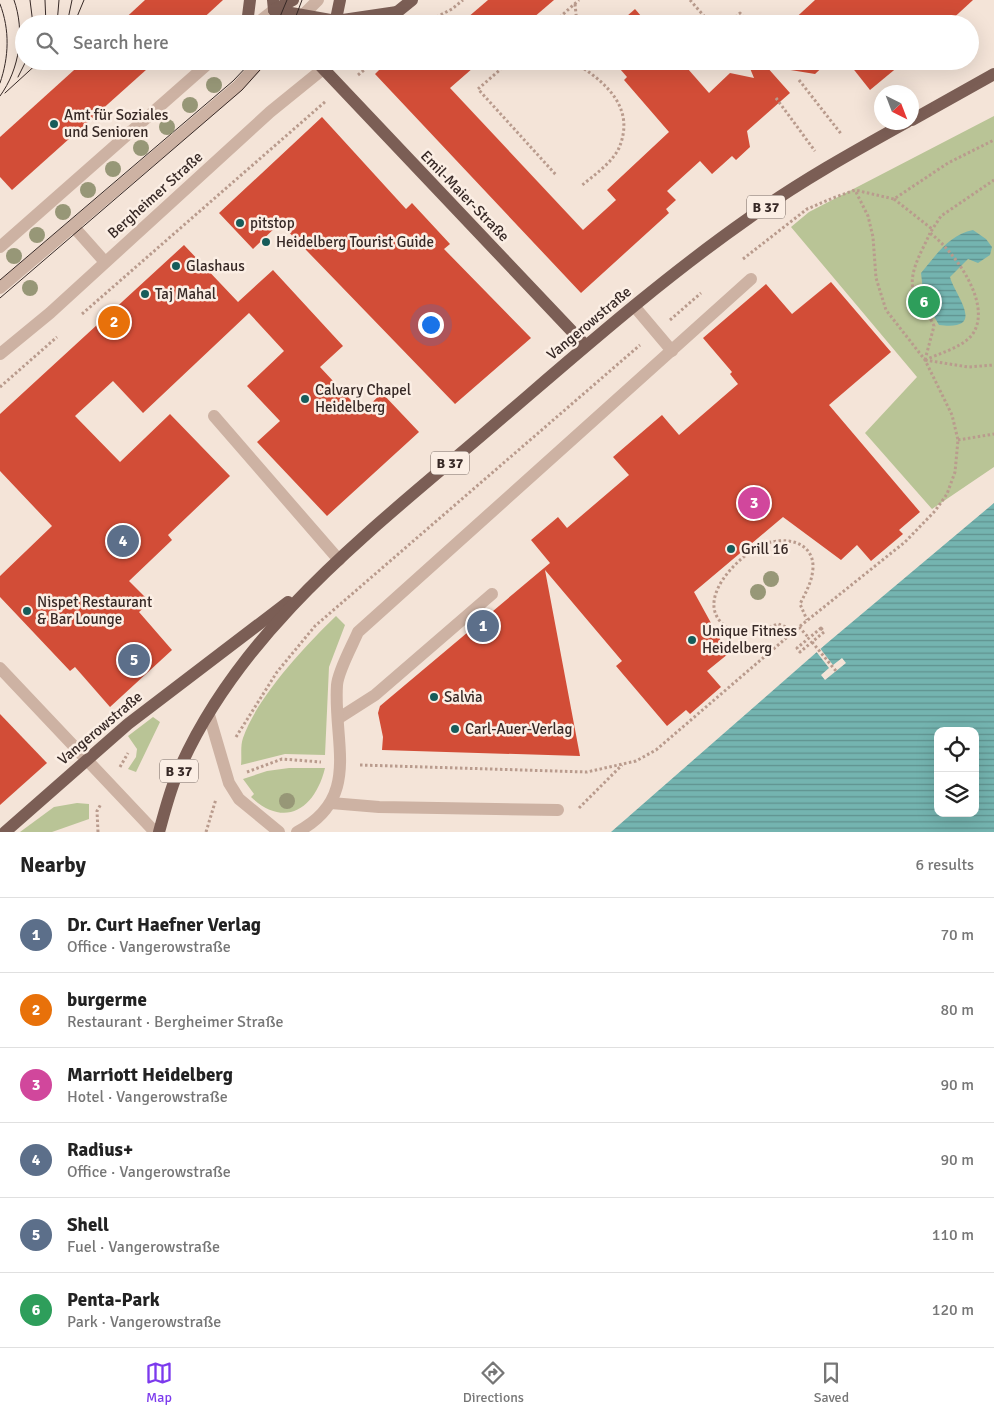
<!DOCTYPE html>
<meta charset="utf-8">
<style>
body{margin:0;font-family:Signika,sans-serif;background:#f6f6f6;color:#222}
.controls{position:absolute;right:15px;bottom:15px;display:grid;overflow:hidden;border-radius:10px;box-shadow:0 5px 20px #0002}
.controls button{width:45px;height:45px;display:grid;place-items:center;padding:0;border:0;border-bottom:1px solid #e0e0e0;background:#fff;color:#222;font:25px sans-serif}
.compass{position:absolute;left:874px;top:85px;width:45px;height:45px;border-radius:50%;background:#fff;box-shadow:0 5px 20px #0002;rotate:138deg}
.you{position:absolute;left:430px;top:324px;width:18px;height:18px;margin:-12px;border:4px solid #fff;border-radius:50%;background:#1a73e8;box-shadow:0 0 0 8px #1a73e833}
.badge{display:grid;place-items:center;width:32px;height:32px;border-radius:50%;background:#7c3aed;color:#fff;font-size:16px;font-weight:700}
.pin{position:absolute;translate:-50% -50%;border:2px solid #fff;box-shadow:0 1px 5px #0006}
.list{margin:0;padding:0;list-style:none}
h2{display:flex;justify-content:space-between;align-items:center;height:65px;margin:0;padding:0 20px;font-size:21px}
h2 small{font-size:16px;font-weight:400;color:#767676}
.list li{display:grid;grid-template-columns:32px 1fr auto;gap:15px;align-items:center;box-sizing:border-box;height:75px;padding:0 20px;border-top:1px solid #e0e0e0}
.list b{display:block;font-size:19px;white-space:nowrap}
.list p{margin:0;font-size:16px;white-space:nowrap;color:#767676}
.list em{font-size:16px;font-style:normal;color:#767676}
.icon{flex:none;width:28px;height:28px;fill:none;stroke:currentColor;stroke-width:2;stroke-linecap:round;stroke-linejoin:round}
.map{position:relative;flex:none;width:994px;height:832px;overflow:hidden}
.search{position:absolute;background:#fff;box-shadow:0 5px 20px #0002;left:15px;right:15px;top:15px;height:55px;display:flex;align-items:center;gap:12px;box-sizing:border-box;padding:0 18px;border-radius:28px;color:#767676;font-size:19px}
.sheet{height:515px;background:#fff}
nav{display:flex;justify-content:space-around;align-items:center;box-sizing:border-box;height:70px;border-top:1px solid #e0e0e0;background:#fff;font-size:14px;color:#767676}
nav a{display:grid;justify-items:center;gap:2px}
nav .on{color:#7c3aed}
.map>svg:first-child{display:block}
.green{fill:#b9c496}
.water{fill:url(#water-rules);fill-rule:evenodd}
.pier{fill:#f4e4d8}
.building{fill:#d24d37}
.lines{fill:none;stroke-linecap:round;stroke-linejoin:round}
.path{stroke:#b99b8d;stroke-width:3;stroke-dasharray:2.5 2.5;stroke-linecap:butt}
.minor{stroke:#cdb2a3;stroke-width:12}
.major{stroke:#7b5e55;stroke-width:12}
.tram{stroke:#372926;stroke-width:1}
.tree{fill:#979777}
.poi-dot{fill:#175c5a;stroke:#fbeee4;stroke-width:2}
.labels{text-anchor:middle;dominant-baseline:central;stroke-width:5;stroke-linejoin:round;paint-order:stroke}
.shield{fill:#fbeee4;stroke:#72645f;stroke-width:1}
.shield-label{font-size:14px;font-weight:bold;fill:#372926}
.poi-label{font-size:15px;fill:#372926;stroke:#fbeee4;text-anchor:start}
.street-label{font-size:15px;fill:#372926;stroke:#fbeee4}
</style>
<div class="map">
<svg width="994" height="832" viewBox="0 0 994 832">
<defs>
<pattern id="water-rules" width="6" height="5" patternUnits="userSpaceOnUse" patternTransform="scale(1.25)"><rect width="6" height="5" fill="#74b4b0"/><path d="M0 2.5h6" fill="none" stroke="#60928f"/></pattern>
</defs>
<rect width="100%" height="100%" fill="#f4e4d8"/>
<g class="green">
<polygon points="994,116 994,467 932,509 865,433 917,377 791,227 809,212"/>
<path d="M 336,616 L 345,625 L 329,667 L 325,755 L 285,754 L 241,765 C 242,757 240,746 243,738 C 257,697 305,646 336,616 Z"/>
<polygon points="153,717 160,722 136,772 128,769 136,757 137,749 128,736"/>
<path d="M 289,768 L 325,768 C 315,809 285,829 251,797 L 254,794 L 243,779 L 267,771 Z"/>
<polygon points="77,803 89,804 89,819 52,832 20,832 54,807"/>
</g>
<g class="water">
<path d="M 973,230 L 986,239 L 992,247 L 990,255 L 978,263 L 968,259 L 950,277 C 955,296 988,331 939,325 L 924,299 L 921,273 C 936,255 949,235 973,230 Z"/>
<path d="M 994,503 L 994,832 L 611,832 L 826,644 ZM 938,731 L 975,731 L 975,813 L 938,813 Z"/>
</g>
<polygon class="pier" points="819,647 833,665 842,658 846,663 825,680 821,675 829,668 815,650"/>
<g class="building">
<polygon points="145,0 223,0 197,24 119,24"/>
<polygon points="488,0 554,0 526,24 460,24"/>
<polygon points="815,0 973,0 947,24 789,24"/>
<polygon points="635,9 648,24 618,24"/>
<polygon points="84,61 156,61 12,190 0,177 0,137"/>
<polygon points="388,61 481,61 450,88 583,230 616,200 607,190 669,132 624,80 627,77 613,61 681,61 709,93 730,73 754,78 747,61 829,61 815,74 766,66 790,93 747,131 750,147 736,160 732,156 712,174 700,161 667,191 676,200 666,209 669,213 581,293 375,74"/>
<polygon points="847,61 905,61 870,90"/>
<polygon points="322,117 406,209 412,203 450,244 444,249 531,338 455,404 280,223 253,249 219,213"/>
<polygon points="184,245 238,302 273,270 343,346 320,367 362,412 382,393 419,432 327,516 257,442 280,421 247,386 284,351 249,313 143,413 113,381 75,416 120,462 170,414 230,476 168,535 172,540 129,581 150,602 139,612 172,650 110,707 75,667 70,671 0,597 0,576 52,526 0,471 0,414"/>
<polygon points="831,282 891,352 829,405 920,512 899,530 903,534 871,561 857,545 841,560 783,517 694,592 728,654 707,671 721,687 690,714 686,710 667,726 616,666 622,661 545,570 580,756 382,750 383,737 378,713 380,706 550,563 531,540 558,517 567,528 629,475 613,457 662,415 679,435 738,384 730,374 732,372 703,338 766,284 792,314"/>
<polygon points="0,714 47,763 0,805"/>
</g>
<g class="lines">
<g class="path">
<polyline points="690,0 711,24"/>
<polyline points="575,4 577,24"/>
<polyline points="423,24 452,9 463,0"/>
<polyline points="552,24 579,0"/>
<polyline points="728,24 740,13 750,24"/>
<polyline points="510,61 478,89 557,176"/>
<path d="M 579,61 L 580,66 C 609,85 635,110 619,148 C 612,163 593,176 581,186"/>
<polyline points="743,61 748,67"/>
<polyline points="358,75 375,61"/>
<polyline points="799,80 842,135"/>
<polyline points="776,98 815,151"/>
<polyline points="894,199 932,229"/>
<polyline points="743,259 807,209 833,198 855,190 894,199 948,163 994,140"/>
<polyline points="82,314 326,101"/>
<polyline points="670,320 701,293"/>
<path d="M 925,360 C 940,353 961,348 972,335 C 994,305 954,251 930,233 L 941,216 L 994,180"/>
<path d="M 925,360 L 934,326 C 930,316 922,309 917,299 C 904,278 921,254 930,233"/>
<polyline points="925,360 968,367 994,365"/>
<polyline points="0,387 57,337"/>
<polyline points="958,440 994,434"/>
<polyline points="799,627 809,638"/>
<polygon points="821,628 824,632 800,652 797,648"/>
<path d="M 795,630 L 778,624 C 761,630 740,638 724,625 C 694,600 738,556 762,545 C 782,536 814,540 813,568 C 812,582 806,592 800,604 L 807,620"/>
<polyline points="812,642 836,671"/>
<polyline points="236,737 277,672 315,626 640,345"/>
<polyline points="360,765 587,772 636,761 656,750 799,627 905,542 935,511 947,494 955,472 958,440 952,415 925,360 886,310 876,278 873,237 868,216 855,190"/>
<polyline points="120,767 128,753"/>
<polyline points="247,772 282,759 321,762"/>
<polyline points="579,808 622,765"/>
<polyline points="98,832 97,811 101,804"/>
<polyline points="206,832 216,799"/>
</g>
<g class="minor">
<polyline points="256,24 274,10"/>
<polyline points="294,24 318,0"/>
<polyline points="73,226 105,262"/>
<polyline points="0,247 211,61"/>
<polyline points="0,288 238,86 261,61"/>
<polyline points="634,306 672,351"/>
<polyline points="0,354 50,313 270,112 323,69"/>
<polyline points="214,416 339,560"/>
<polyline points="0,668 155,832"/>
<polyline points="209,715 229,783 239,799 279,832"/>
<polyline points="339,718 375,695 492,594"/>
<polyline points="331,803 379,807 558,810"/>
<path d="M 297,832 C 362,798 333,743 337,685 C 338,671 352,646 358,632 L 751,279"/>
</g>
<g class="major">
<polyline points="273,0 274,10 284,24"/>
<polyline points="274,10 336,21 397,12"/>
<polyline points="274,10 293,0"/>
<polyline points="391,17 412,0"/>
<polyline points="247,24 250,0"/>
<polyline points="335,24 340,0"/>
<polyline points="316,61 585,345"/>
<polyline points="912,120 994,74"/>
<polyline points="5,832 128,724 288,602"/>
<path d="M 159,832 C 164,814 169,794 176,777 C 238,628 377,526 495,424 C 578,353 659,281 749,218 C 799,182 853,152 907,122"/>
</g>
<g class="tram">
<polyline points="30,0 33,24"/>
<polyline points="45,0 46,24"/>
<path d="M 0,4 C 10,30 9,57 0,83"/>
<polyline points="57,24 59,0"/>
<polyline points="67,24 72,0"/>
<polyline points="74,24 84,0"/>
<polyline points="277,24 287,0"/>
<polyline points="293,24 302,0"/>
<polyline points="18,77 26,61"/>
<polyline points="5,93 40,61"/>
<path d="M 0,96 C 20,69 25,31 14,0"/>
<polyline points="0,280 233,81 252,61"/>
<polyline points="0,298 242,90 268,61"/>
</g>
</g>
<g class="tree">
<circle cx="214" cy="85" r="8"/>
<circle cx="190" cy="105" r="8"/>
<circle cx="167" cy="127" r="8"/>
<circle cx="141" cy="148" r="8"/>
<circle cx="113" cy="169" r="8"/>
<circle cx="88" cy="190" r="8"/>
<circle cx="63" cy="212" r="8"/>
<circle cx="37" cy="235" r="8"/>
<circle cx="14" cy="256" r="8"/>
<circle cx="30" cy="288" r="8"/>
<circle cx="771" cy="579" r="8"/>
<circle cx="758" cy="592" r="8"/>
<circle cx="287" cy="801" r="8"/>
</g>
<g class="poi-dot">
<circle cx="54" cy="124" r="5"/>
<circle cx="240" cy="223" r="5"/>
<circle cx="266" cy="242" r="5"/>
<circle cx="176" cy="266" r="5"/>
<circle cx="145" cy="294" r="5"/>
<circle cx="305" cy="399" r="5"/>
<circle cx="731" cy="549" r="5"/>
<circle cx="27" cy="611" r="5"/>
<circle cx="692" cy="640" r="5"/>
<circle cx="434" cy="697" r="5"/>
<circle cx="455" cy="729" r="5"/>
</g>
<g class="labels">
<g class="shield">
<rect x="747" y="195.5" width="38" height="23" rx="4"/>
<rect x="431" y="451.5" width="38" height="23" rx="4"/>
<rect x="160" y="759.5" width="38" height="23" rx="4"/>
</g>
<g class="shield-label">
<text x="766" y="207">B 37</text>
<text x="450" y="463">B 37</text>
<text x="179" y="771">B 37</text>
</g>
<g class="poi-label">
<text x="64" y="115">Amt für Soziales<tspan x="64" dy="17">und Senioren</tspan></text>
<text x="250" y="223">pitstop</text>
<text x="276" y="242">Heidelberg Tourist Guide</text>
<text x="186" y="266">Glashaus</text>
<text x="155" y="294">Taj Mahal</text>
<text x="315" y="390">Calvary Chapel<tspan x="315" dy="17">Heidelberg</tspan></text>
<text x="741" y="549">Grill 16</text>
<text x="37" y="602">Nispet Restaurant<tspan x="37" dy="17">&amp; Bar Lounge</tspan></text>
<text x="702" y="631">Unique Fitness<tspan x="702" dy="17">Heidelberg</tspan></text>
<text x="444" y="697">Salvia</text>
<text x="465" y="729">Carl-Auer-Verlag</text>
</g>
<g class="street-label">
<text transform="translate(155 195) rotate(-42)">Bergheimer Straße</text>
<text transform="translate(465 196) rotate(46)">Emil-Maier-Straße</text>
<text transform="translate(589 323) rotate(-40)">Vangerowstraße</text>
<text transform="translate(100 728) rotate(-40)">Vangerowstraße</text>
</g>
</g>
</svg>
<div class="controls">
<button><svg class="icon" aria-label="locate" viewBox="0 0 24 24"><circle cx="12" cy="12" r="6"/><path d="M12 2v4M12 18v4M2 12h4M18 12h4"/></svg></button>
<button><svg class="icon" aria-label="layers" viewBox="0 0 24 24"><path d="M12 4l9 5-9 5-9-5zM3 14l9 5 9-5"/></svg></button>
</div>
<svg class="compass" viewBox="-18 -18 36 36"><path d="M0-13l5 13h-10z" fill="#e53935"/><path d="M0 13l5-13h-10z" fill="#767676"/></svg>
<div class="you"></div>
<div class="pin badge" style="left:483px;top:626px;background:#5c6f8a">1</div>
<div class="pin badge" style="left:114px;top:322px;background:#e8710a">2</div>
<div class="pin badge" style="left:754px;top:503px;background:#d1479c">3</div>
<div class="pin badge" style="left:123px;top:541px;background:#5c6f8a">4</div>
<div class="pin badge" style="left:134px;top:660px;background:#5c6f8a">5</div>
<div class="pin badge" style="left:924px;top:302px;background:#2e9e5b">6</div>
<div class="search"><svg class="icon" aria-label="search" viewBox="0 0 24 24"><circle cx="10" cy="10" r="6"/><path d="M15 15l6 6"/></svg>Search here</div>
</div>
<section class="sheet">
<h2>Nearby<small>6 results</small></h2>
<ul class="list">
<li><span class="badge" style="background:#5c6f8a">1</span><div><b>Dr. Curt Haefner Verlag</b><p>Office · Vangerowstraße</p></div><em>70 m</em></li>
<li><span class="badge" style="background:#e8710a">2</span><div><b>burgerme</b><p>Restaurant · Bergheimer Straße</p></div><em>80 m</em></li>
<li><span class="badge" style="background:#d1479c">3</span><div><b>Marriott Heidelberg</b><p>Hotel · Vangerowstraße</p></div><em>90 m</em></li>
<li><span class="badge" style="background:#5c6f8a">4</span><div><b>Radius+</b><p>Office · Vangerowstraße</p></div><em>90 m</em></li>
<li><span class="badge" style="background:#5c6f8a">5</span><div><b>Shell</b><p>Fuel · Vangerowstraße</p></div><em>110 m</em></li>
<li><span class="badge" style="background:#2e9e5b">6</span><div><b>Penta-Park</b><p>Park · Vangerowstraße</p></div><em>120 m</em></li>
</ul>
</section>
<nav>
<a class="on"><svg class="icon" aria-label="map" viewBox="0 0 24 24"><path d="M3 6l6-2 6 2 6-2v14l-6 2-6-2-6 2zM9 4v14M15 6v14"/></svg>Map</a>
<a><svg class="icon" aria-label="directions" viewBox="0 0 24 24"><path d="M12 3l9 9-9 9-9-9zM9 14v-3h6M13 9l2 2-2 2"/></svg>Directions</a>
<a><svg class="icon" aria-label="saved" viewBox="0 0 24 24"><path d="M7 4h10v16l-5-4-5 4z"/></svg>Saved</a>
</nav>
